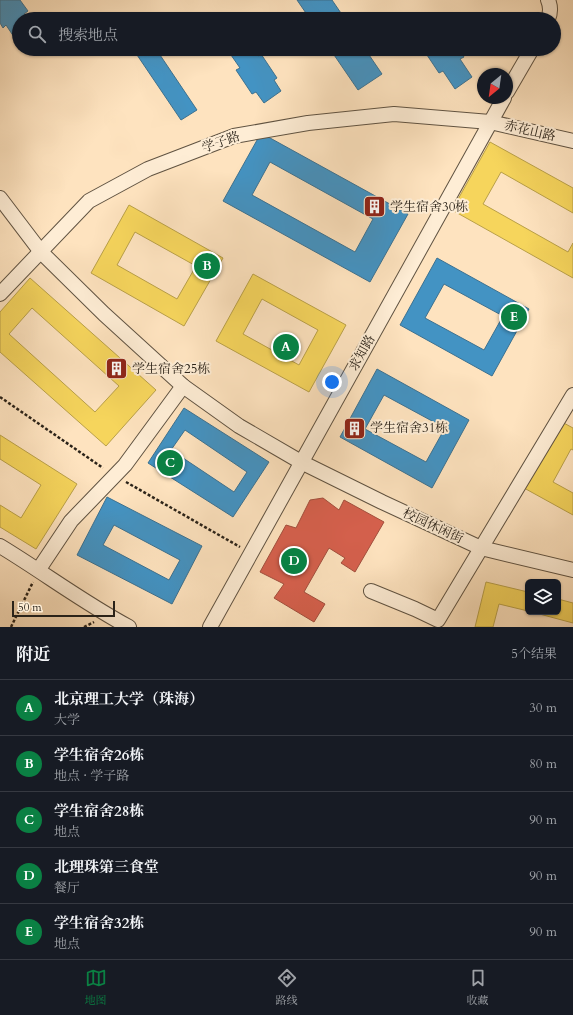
<!DOCTYPE html>
<html lang="zh">
<meta charset="utf-8">
<style>
body{margin:0;font-family:Cardo,"Noto Serif SC",serif;background:#242831;color:#f1f3f6}
.controls{position:absolute;right:12px;bottom:12px;display:grid;overflow:hidden;border-radius:6px;box-shadow:0 1px 3px #0004}
.controls button{width:36px;height:36px;display:grid;place-items:center;padding:0;border:0;border-bottom:1px solid #363941;background:#171b24;color:#f1f3f6;font:20px sans-serif}
.compass{position:absolute;left:477px;top:68px;width:36px;height:36px;border-radius:50%;background:#171b24;box-shadow:0 1px 3px #0004;rotate:209deg}
.scale{position:absolute;left:12px;bottom:10px;width:103px;box-sizing:border-box;padding-left:4px;border:2px solid #2b2319;border-top:0;font-size:11px;line-height:14px;white-space:nowrap;color:#2b2319;-webkit-text-stroke:3px #feedd5;paint-order:stroke}
.you{position:absolute;left:332px;top:382px;width:14px;height:14px;margin:-10px;border:3px solid #fff;border-radius:50%;background:#1a73e8;box-shadow:0 0 0 6px #1a73e833}
.badge{display:grid;place-items:center;width:26px;height:26px;border-radius:50%;background:#0b8043;color:#fff;font-size:13px;font-weight:700}
.pin{position:absolute;translate:-50% -50%;border:2px solid #fff;box-shadow:0 1px 4px #0006}
.list{margin:0;padding:0;list-style:none}
h2{display:flex;justify-content:space-between;align-items:center;height:52px;margin:0;padding:0 16px;font-size:17px}
h2 small{font-size:13px;font-weight:400;color:#9ea1a6}
.list li{display:grid;grid-template-columns:26px 1fr auto;gap:12px;align-items:center;box-sizing:border-box;height:56px;padding:0 16px;border-top:1px solid #363941}
.list b{display:block;font-size:15px;white-space:nowrap}
.list p{margin:0;font-size:13px;white-space:nowrap;color:#9ea1a6}
.list em{font-size:13px;font-style:normal;color:#9ea1a6}
.icon{flex:none;width:22px;height:22px;fill:none;stroke:currentColor;stroke-width:2;stroke-linecap:round;stroke-linejoin:round}
.map{position:relative;flex:none;width:573px;height:627px;overflow:hidden}
.search{position:absolute;background:#171b24;box-shadow:0 1px 3px #0004;left:12px;right:12px;top:12px;height:44px;display:flex;align-items:center;gap:10px;box-sizing:border-box;padding:0 14px;border-radius:22px;color:#9ea1a6;font-size:15px}
.sheet{height:332px;background:#171b24}
nav{display:flex;justify-content:space-around;align-items:center;box-sizing:border-box;height:56px;border-top:1px solid #363941;background:#171b24;font-size:11px;color:#9ea1a6}
nav a{display:grid;justify-items:center;gap:2px}
nav .on{color:#0b8043}
.map>svg:first-child{display:block}
.homes{fill:#f6d55c;stroke:#b9a048;fill-rule:evenodd}
.shops{fill:#d6604d;stroke:#a34e3d}
.schools{fill:#4393c3;stroke:#3c7190;fill-rule:evenodd}
.lines{fill:none;stroke-linecap:round;stroke-linejoin:round}
.minor-casing{stroke:#605342;stroke-width:16}
.path{stroke:#2b2319;stroke-width:2.5;stroke-dasharray:3 2;stroke-linecap:butt}
.minor{stroke:#feedd5;stroke-width:14}
.labels{text-anchor:middle;dominant-baseline:central;stroke-width:4;stroke-linejoin:round;paint-order:stroke}
.street-label{font-size:13px;fill:#2b2319;stroke:#feedd5}
.poi-label{font-size:13px;fill:#2b2319;stroke:#feedd5;text-anchor:start}
</style>
<div class="map">
<svg width="573" height="627" viewBox="0 0 573 627">
<rect width="100%" height="100%" fill="#fee3bf"/>
<filter id="stains"><feTurbulence type="fractalNoise" baseFrequency=".005" numOctaves="4"/><feColorMatrix values="0 0 0 0 .2 0 0 0 0 .09 0 0 0 0 .02 0 0 0 .5 -.17"/></filter>
<radialGradient id="worn" r=".72"><stop offset=".6" stop-color="#630" stop-opacity="0"/><stop offset="1" stop-color="#630" stop-opacity=".3"/></radialGradient>
<g class="homes">
<polygon points="490,142 573,188 573,213 501,172 483,204 568,252 573,243 573,278 452,210"/>
<path d="M 129,205 L 223,258 L 184,326 L 91,273 ZM 135,232 L 196,266 L 177,299 L 117,265 Z"/>
<path d="M 253,274 L 346,325 L 309,392 L 216,341 ZM 262,299 L 318,330 L 299,365 L 243,334 Z"/>
<path d="M 30,278 L 156,390 L 106,446 L 0,352 L 0,312 ZM 32,308 L 119,386 L 95,412 L 9,334 Z"/>
<polygon points="560,421 573,428 573,450 571,449 553,482 573,493 573,515 524,488"/>
<polygon points="0,435 77,484 36,549 0,527 0,505 21,518 41,485 0,459"/>
<polygon points="486,582 528,592 528,611 499,604 493,627 475,627"/>
<polygon points="558,599 573,603 573,623 532,612 558,612"/>
</g>
<polygon class="shops" points="323,498 339,510 344,500 384,522 355,572 341,563 345,558 329,548 304,592 325,604 314,622 274,598 284,584 260,572 286,525 296,528 310,500"/>
<g class="schools">
<polygon points="0,0 20,0 28,11 24,14 28,19 19,19 19,33 14,37 6,25 3,28 0,23"/>
<polygon points="297,0 332,0 345,19 310,19"/>
<polygon points="133,49 156,49 197,110 181,120"/>
<polygon points="241,49 253,49 258,56 261,54 277,78 274,80 281,91 264,103 256,92 252,94 236,70 240,68 231,55"/>
<polygon points="330,49 365,49 382,74 358,90"/>
<polygon points="423,49 459,49 464,57 460,59 472,77 455,89 443,71 439,73"/>
<path d="M 261,133 L 408,214 L 370,282 L 223,201 ZM 270,162 L 373,219 L 355,252 L 252,195 Z"/>
<path d="M 437,258 L 529,309 L 492,376 L 400,325 ZM 444,284 L 503,316 L 484,350 L 425,318 Z"/>
<path d="M 377,369 L 469,420 L 432,488 L 340,437 ZM 384,395 L 445,428 L 426,462 L 365,429 Z"/>
<path d="M 184,408 L 269,462 L 233,517 L 148,463 ZM 185,430 L 247,472 L 234,492 L 171,450 Z"/>
<path d="M 107,497 L 202,546 L 172,604 L 77,555 ZM 114,525 L 180,560 L 169,580 L 103,545 Z"/>
</g>
<g class="lines">
<defs>
<g id="minor">
<path d="M 548,0 C 551,7 551,12 548,19"/>
<polyline points="507,92 532,49"/>
<polyline points="0,198 41,252 104,314 183,386 239,426 301,462 382,502 481,548 573,570"/>
<polyline points="0,294 89,201 148,169 234,136 308,123 394,114 490,122 573,141"/>
<path d="M 0,546 C 43,572 84,603 129,627"/>
<polyline points="39,569 71,521 125,465 183,386"/>
<polyline points="371,591 415,609 438,620 573,395"/>
<polyline points="210,627 504,98"/>
</g>
</defs>
<use href="#minor" class="minor-casing"/>
<g class="path">
<polyline points="0,397 103,468"/>
<polyline points="126,482 240,547"/>
<polyline points="11,627 33,582"/>
<polyline points="84,627 94,622"/>
</g>
<use href="#minor" class="minor"/>
</g>
<defs>
<symbol id="building-square" viewBox="-11 -11 22 22"><rect x="-9" y="-9" width="18" height="18" rx="4" fill="#8f2418" stroke="#feedd5"/><path d="M-4-6H4V6H1V3H-1V6H-4ZM-2.5-4.3h1.7v1.8h-1.7ZM.8-4.3h1.7v1.8H.8ZM-2.5-1h1.7V.8h-1.7ZM.8-1h1.7V.8H.8Z" fill="#fff"/></symbol>
</defs>
<g fill-rule="evenodd">
<use href="#building-square" x="362" y="194" width="25" height="25"/>
<use href="#building-square" x="104" y="356" width="25" height="25"/>
<use href="#building-square" x="342" y="416" width="25" height="25"/>
</g>
<g class="labels">
<g class="street-label">
<text transform="translate(530 131) rotate(13)">赤花山路</text>
<text transform="translate(221 142) rotate(-19)">学子路</text>
<text transform="translate(362 353) rotate(-61)">求知路</text>
<text transform="translate(433 526) rotate(25)">校园休闲街</text>
</g>
<g class="poi-label">
<text x="390" y="207">学生宿舍30栋</text>
<text x="132" y="369">学生宿舍25栋</text>
<text x="370" y="428">学生宿舍31栋</text>
</g>
</g>
<rect width="100%" height="100%" filter="url(#stains)"/>
<rect width="100%" height="100%" fill="url(#worn)"/>
</svg>
<div class="controls">
<button><svg class="icon" aria-label="layers" viewBox="0 0 24 24"><path d="M12 4l9 5-9 5-9-5zM3 14l9 5 9-5"/></svg></button>
</div>
<svg class="compass" viewBox="-18 -18 36 36"><path d="M0-13l5 13h-10z" fill="#e53935"/><path d="M0 13l5-13h-10z" fill="#9ea1a6"/></svg>
<div class="scale">50 m</div>
<div class="you"></div>
<div class="pin badge" style="left:286px;top:347px">A</div>
<div class="pin badge" style="left:207px;top:266px">B</div>
<div class="pin badge" style="left:170px;top:463px">C</div>
<div class="pin badge" style="left:294px;top:561px">D</div>
<div class="pin badge" style="left:514px;top:317px">E</div>
<div class="search"><svg class="icon" aria-label="search" viewBox="0 0 24 24"><circle cx="10" cy="10" r="6"/><path d="M15 15l6 6"/></svg>搜索地点</div>
</div>
<section class="sheet">
<h2>附近<small>5个结果</small></h2>
<ul class="list">
<li><span class="badge">A</span><div><b>北京理工大学（珠海）</b><p>大学</p></div><em>30 m</em></li>
<li><span class="badge">B</span><div><b>学生宿舍26栋</b><p>地点 · 学子路</p></div><em>80 m</em></li>
<li><span class="badge">C</span><div><b>学生宿舍28栋</b><p>地点</p></div><em>90 m</em></li>
<li><span class="badge">D</span><div><b>北理珠第三食堂</b><p>餐厅</p></div><em>90 m</em></li>
<li><span class="badge">E</span><div><b>学生宿舍32栋</b><p>地点</p></div><em>90 m</em></li>
</ul>
</section>
<nav>
<a class="on"><svg class="icon" aria-label="map" viewBox="0 0 24 24"><path d="M3 6l6-2 6 2 6-2v14l-6 2-6-2-6 2zM9 4v14M15 6v14"/></svg>地图</a>
<a><svg class="icon" aria-label="directions" viewBox="0 0 24 24"><path d="M12 3l9 9-9 9-9-9zM9 14v-3h6M13 9l2 2-2 2"/></svg>路线</a>
<a><svg class="icon" aria-label="saved" viewBox="0 0 24 24"><path d="M7 4h10v16l-5-4-5 4z"/></svg>收藏</a>
</nav>
